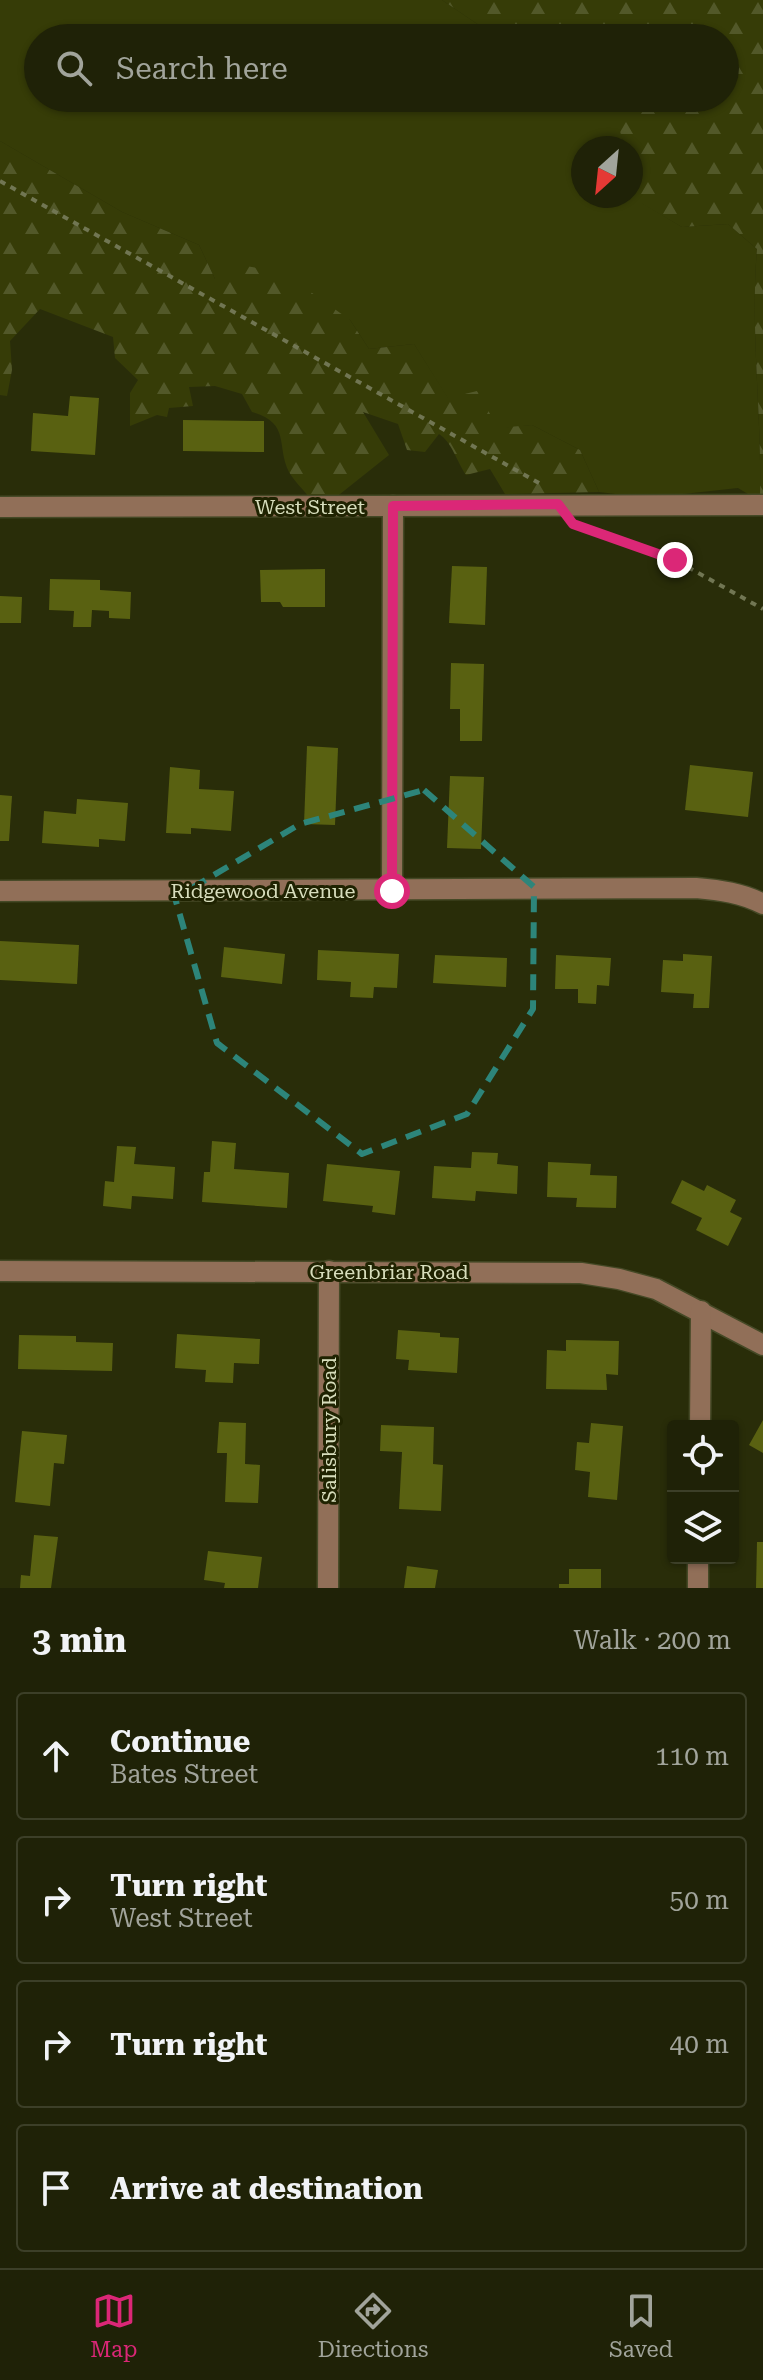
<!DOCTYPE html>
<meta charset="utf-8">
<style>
body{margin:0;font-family:"Roboto Serif",serif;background:#2c2f15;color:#f1f3f6}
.controls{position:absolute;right:24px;bottom:24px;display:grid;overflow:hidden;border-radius:8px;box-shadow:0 2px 6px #0004}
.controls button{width:72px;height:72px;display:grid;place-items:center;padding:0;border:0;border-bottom:2px solid #3c3f28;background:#1f2207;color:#f1f3f6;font:40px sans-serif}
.compass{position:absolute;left:571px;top:136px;width:72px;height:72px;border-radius:50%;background:#1f2207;box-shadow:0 2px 6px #0004;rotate:207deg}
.stop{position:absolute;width:24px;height:24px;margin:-18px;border:6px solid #db2777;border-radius:50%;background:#fff}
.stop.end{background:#db2777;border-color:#fff;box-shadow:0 2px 8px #0008}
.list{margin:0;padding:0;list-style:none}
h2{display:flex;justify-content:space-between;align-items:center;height:104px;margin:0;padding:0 32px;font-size:34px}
h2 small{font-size:26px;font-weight:400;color:#a1a49b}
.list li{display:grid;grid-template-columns:52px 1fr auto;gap:24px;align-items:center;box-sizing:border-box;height:128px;margin:0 16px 16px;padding:0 16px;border:2px solid #3c3f28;border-radius:8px}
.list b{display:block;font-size:30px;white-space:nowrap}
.list p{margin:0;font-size:26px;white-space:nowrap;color:#a1a49b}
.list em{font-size:26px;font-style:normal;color:#a1a49b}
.icon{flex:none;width:44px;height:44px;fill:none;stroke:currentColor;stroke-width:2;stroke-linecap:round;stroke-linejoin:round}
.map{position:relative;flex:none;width:763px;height:1588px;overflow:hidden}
.search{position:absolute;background:#1f2207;box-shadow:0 2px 6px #0004;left:24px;right:24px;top:24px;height:88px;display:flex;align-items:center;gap:20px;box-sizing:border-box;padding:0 28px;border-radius:44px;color:#a1a49b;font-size:30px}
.sheet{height:680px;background:#1f2207}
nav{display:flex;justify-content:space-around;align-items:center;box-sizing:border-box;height:112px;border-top:2px solid #3c3f28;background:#1f2207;font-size:22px;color:#a1a49b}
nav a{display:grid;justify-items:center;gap:4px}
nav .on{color:#db2777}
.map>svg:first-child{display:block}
.green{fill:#363c07}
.forest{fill:url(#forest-firs)}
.building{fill:#596111}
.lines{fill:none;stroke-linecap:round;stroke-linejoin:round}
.minor-casing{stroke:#454926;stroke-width:23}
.path{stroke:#717653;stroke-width:4;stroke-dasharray:6 6;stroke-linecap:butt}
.minor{stroke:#916f58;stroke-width:20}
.route{stroke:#db2777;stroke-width:10}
.marked{fill:none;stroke:#2d857a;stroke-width:6;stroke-dasharray:16 10;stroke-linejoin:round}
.labels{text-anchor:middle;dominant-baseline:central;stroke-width:6;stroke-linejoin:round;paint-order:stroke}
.street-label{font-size:20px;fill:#d7ddbc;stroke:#1f2301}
</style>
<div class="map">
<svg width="763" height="1588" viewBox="0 0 763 1588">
<defs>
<pattern id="forest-firs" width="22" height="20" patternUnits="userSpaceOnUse" patternTransform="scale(2)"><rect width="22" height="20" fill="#363c07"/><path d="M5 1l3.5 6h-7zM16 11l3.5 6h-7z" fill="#525829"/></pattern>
</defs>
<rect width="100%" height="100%" fill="#292d09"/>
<path class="green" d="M 0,0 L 442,0 L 498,38 L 38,38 L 38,98 L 612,98 L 625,148 L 583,148 L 583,196 L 631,196 L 631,168 L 642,203 L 682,227 L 728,224 L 757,249 C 750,331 762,413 760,495 L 756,499 L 738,488 L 647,498 L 599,492 L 580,450 L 532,425 L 498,429 L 448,399 L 414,344 L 369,349 L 350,320 L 215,279 L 199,245 L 122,212 L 0,141 Z"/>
<g class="forest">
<path d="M 442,0 L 763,0 L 763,495 L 760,495 C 762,413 750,331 757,249 L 728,224 L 682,227 L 641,203 L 631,168 L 631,148 L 625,148 L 611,101 L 612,98 L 725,98 L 725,38 L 498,38 Z"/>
<path d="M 0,141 L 122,212 L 199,245 L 215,279 L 235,264 L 284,273 L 350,320 L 369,349 L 414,344 L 448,398 L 477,391 L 498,428 L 532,425 L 580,450 L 599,492 L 505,494 L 490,469 L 466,475 C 457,462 452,442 439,434 L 425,452 L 407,450 L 398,424 L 363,412 L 389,455 L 335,498 L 309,497 C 303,489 294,481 289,472 C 276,446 291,423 252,412 L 242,394 L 215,386 L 189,387 L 193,406 L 169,408 L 167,417 L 157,415 L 130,426 L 130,393 L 138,380 L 115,358 L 113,337 L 40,309 L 10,341 L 12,370 L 7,396 L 0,395 Z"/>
</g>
<g class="building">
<polygon points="70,396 99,398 95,455 31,451 33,413 68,416"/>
<polygon points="183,420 264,421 264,452 183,451"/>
<polygon points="452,566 487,567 485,625 449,623"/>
<polygon points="325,569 325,607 283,607 280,602 261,602 260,570"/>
<polygon points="50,579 100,580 100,590 131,592 130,619 109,618 109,611 92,610 91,627 73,627 74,611 49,610"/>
<polygon points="0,596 22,597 21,623 0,623"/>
<polygon points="451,663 484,664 482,741 460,741 460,709 450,709"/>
<polygon points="307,746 338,748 335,825 304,824"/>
<polygon points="690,765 753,772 748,817 685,810"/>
<polygon points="170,767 200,770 199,789 234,791 231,831 191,828 191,834 166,833"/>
<polygon points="450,776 484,777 481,849 447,848"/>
<polygon points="0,795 12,796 9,841 0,841"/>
<polygon points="77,799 128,803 125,841 99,839 99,847 42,843 44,811 76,814"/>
<polygon points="0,941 79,945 77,984 0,980"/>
<polygon points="224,947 285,954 282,984 221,977"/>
<polygon points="318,950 399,954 397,988 374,987 373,998 350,997 351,982 317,980"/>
<polygon points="683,954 712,956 709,1008 693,1008 694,994 661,992 663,960 683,961"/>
<polygon points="435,955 507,958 506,987 433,983"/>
<polygon points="556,955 611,958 609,986 597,985 596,1004 578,1003 578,989 555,989"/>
<polygon points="212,1141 236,1143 234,1169 289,1173 287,1208 202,1202 204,1172 210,1172"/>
<polygon points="117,1146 136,1147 134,1164 175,1167 173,1199 132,1196 131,1209 103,1206 105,1181 114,1182"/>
<polygon points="472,1152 498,1153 497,1164 518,1166 517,1194 476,1191 475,1201 432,1198 434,1166 471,1168"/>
<polygon points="548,1162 591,1164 590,1175 617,1176 616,1208 576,1207 577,1198 547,1197"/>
<polygon points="327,1164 400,1171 395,1215 372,1212 373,1206 323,1201"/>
<polygon points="682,1180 704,1191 707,1185 736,1200 730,1212 742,1218 728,1246 696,1230 702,1218 671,1203"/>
<polygon points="398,1330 440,1333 440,1337 459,1338 457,1373 408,1370 409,1360 396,1359"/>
<polygon points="177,1334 260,1339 259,1364 234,1363 233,1383 205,1382 206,1370 175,1368"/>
<polygon points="19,1335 76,1336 76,1342 113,1343 112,1371 18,1369"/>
<polygon points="566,1340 619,1341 618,1375 606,1374 607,1390 546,1389 547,1350 566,1351"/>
<polygon points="763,1420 763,1453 749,1445"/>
<polygon points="219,1422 246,1423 245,1464 260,1465 258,1503 225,1502 227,1453 217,1453"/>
<polygon points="591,1423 623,1426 617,1500 588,1497 590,1472 575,1470 577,1442 589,1443"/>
<polygon points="381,1425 434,1427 433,1464 443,1465 441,1511 399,1509 402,1452 380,1451"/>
<polygon points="22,1431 67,1435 64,1464 54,1463 50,1506 15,1502"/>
<polygon points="34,1535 58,1537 51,1588 20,1588 21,1575 30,1576"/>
<polygon points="757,1542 763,1542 763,1588 756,1588"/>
<polygon points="208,1551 262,1557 258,1588 224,1588 225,1583 204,1580"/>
<polygon points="407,1566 438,1570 435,1588 404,1588"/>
<polygon points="569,1569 601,1569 601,1588 559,1588 559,1584 569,1584"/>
</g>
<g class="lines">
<defs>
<g id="minor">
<polyline points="0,507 763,505"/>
<path d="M 0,891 L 696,888 C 720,890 742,893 763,904"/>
<polyline points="392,891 393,506"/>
<polyline points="0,1271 581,1273 619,1279 656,1289 763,1345"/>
<polyline points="700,1426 701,1311"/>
<polyline points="328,1588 329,1271"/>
<polyline points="698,1588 698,1558"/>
</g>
</defs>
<use href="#minor" class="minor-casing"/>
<g class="path">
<polyline points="0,181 539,483"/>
<polyline points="587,529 675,560 763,609"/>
</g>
<use href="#minor" class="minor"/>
</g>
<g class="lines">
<polyline class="route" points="392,891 393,506 558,504 573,524 675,560"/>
</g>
<path class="marked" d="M 424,790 L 534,887 L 533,1009 L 467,1114 L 362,1154 L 217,1043 L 175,898 L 300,824 Z"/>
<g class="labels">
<g class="street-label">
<text x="310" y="507">West Street</text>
<text x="263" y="891">Ridgewood Avenue</text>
<text x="389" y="1272">Greenbriar Road</text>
<text transform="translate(329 1430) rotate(-90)">Salisbury Road</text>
</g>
</g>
</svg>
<div class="controls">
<button><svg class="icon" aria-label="locate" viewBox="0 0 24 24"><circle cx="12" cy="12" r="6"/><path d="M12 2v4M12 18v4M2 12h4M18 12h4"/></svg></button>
<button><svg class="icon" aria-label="layers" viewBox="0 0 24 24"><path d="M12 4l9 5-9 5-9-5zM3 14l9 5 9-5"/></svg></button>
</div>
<svg class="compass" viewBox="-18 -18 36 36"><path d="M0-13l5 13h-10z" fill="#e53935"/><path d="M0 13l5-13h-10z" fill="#a1a49b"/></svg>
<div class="stop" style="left:392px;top:891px"></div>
<div class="stop end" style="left:675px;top:560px"></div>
<div class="search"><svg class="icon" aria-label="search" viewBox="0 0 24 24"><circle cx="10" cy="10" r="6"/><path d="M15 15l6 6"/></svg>Search here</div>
</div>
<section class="sheet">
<h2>3 min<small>Walk · 200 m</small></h2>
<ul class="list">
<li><svg class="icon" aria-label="ahead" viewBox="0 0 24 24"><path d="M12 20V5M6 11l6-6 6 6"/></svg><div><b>Continue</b><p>Bates Street</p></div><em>110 m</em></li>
<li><svg class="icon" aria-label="right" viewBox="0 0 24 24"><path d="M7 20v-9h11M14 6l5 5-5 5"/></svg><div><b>Turn right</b><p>West Street</p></div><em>50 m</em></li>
<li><svg class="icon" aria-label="right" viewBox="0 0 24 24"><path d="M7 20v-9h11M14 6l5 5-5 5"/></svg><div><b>Turn right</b></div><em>40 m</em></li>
<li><svg class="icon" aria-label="arrive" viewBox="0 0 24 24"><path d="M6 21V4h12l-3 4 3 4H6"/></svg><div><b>Arrive at destination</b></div></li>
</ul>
</section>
<nav>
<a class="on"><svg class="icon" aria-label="map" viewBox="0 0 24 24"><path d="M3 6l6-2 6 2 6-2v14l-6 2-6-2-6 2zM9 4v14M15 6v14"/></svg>Map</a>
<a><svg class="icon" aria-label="directions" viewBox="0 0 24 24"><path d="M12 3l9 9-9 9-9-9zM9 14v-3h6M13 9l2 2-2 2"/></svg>Directions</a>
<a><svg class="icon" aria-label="saved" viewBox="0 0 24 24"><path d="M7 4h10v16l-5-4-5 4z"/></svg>Saved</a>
</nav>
